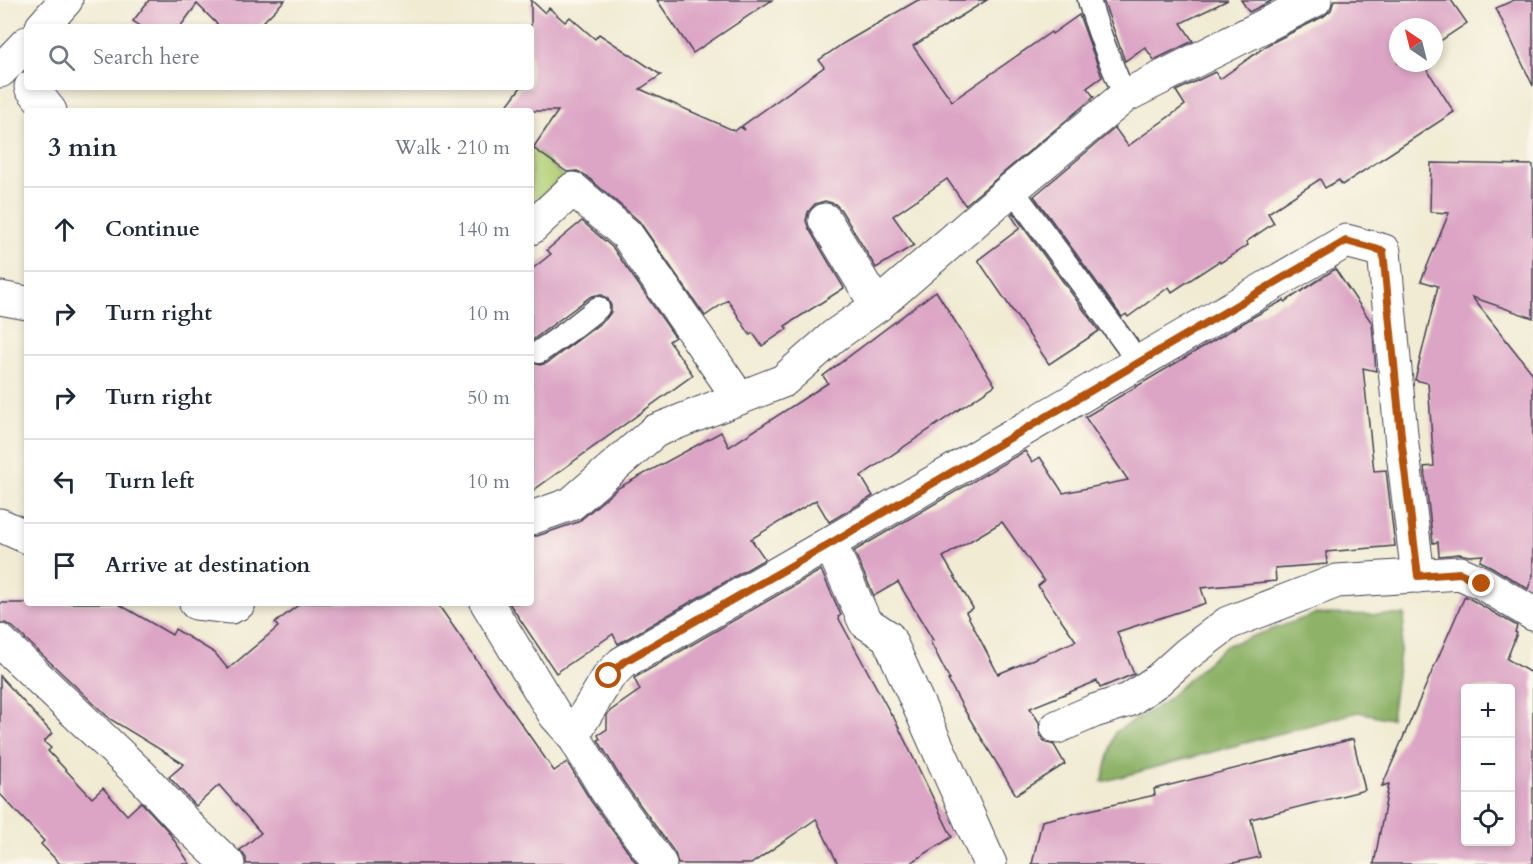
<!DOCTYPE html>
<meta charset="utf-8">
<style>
body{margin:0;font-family:Cardo,serif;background:#f6f6f7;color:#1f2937}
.controls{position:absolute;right:18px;bottom:18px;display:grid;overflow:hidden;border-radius:6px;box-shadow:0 3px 9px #0003}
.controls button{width:54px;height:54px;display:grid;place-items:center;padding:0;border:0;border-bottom:2px solid #e0e1e3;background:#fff;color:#1f2937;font:30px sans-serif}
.compass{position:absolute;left:1389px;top:18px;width:54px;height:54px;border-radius:50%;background:#fff;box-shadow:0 3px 9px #0003;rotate:325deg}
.stop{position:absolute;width:18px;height:18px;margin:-14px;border:4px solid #b45309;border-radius:50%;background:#fff}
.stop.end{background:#b45309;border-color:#fff;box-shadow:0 2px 6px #0008}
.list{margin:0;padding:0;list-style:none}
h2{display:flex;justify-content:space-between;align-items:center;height:78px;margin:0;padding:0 24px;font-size:26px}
h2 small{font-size:20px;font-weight:400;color:#747a83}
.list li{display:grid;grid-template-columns:39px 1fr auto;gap:18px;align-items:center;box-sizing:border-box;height:84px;padding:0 24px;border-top:2px solid #e0e1e3}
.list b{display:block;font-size:22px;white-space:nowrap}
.list em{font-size:20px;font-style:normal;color:#747a83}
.icon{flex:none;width:33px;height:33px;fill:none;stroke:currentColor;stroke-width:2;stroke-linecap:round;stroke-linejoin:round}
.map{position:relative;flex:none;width:1533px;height:864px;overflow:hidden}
.search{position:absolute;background:#fff;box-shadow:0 3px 9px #0003;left:24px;top:24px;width:510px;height:66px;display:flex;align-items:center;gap:15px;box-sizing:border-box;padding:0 21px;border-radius:6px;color:#747a83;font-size:22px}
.panel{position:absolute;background:#fff;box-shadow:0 3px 9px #0003;left:24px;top:108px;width:510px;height:498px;border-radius:6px}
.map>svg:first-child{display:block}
.green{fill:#b2d077;stroke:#6a7959;stroke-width:1.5}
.forest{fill:#8db268;stroke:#586a52;stroke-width:1.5}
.building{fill:#dca4c5;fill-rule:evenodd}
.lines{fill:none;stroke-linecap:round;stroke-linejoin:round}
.service-casing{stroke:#414052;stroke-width:25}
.minor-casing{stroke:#414052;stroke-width:35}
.service{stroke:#fff;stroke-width:22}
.minor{stroke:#fff;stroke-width:33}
.route{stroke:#b45309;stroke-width:8}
</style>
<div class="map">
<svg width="1533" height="864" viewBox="0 0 1533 864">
<rect width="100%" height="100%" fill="#fbf7ec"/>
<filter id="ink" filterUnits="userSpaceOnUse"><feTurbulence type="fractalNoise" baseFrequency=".0167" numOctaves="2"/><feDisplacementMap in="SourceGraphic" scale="12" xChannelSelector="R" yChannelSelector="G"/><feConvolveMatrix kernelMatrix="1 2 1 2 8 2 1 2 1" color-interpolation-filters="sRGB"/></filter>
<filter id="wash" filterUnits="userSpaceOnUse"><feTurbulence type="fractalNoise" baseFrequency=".008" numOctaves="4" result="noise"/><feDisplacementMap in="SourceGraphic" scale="24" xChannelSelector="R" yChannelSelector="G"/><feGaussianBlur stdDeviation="1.35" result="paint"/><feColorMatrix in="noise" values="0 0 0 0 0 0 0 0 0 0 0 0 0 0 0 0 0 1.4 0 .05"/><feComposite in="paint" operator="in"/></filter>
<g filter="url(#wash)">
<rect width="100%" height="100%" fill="#f1ebd3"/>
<polygon class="green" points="531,144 563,177 531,206"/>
<polygon class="forest" points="1315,614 1405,615 1391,719 1358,712 1102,782 1115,732 1162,704 1225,646"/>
<g id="blocks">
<g class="building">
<polygon points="149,0 285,0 258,27 220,27 197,4 180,27 142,27 133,21"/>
<polygon points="531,0 545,13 549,8 565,22 570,17 595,39 599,34 661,75 640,89 735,131 740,127 745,130 742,126 824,67 819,60 844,43 918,0 987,0 913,46 952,101 1051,32 1052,34 1079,15 1102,77 1087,88 1094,97 965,205 947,179 893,216 914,245 876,268 841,210 835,204 825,201 815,204 808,212 806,221 809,229 844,288 785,326 787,329 762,346 753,333 750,335 728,300 705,316 639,221 585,175 577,171 567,172 533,148 558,111 503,111 521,87 531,87"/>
<polygon points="657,0 772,0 693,53"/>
<polygon points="1103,0 1228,0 1181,23 1193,41 1154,60 1145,47 1125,61"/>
<polygon points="1241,0 1273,0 1249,12"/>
<polygon points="1334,0 1451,0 1467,23 1434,45 1434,27 1398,27 1398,63 1423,63 1454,112 1342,185 1339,180 1325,188 1320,179 1268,213 1274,223 1246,242 1248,245 1220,263 1219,261 1172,292 1169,287 1128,317 1126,314 1122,317 1034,196 1115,128 1128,146 1185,105 1176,91 1215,72 1220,79 1269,44 1324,16 1331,10"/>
<polygon points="1514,0 1533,0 1533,86 1496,8"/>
<polygon points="1431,163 1533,165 1533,318 1472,297 1533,374 1533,575 1528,589 1492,567 1480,561 1483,555 1469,556 1459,554 1439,556 1438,542 1433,543 1424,467 1434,466 1428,383 1415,380 1438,286 1421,281 1449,213 1430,212"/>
<polygon points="1013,213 1099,331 1049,364 978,260 1020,228 1011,215"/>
<polygon points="582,221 613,248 675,337 669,341 693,375 531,492 531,362 540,365 547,363 606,319 611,312 611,306 608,299 602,295 596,295 590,297 531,341 531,270 551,254 547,250"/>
<path d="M 1335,269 L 1372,323 L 1376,371 L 1363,368 L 1374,471 L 1386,470 L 1395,546 L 1326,552 L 1327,564 L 1275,568 L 1276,581 L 1201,588 L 1206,603 L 1117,632 L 1134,674 L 1100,688 L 1097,681 L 1030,708 L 1039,722 L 1040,735 L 1045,742 L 1054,745 L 1065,764 L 1016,795 L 965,711 L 948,680 L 950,680 L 930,641 L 933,640 L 898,582 L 874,596 L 854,551 L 1025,451 L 1032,462 L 1040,457 L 1063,493 L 1128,480 L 1085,417 L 1255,316 L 1284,300 L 1285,302 ZM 1002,522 L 1044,581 L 1038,586 L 1076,641 L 998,674 L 966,612 L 973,608 L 943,557 Z"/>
<polygon points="936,291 995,385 861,476 873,496 829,522 816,500 751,539 765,559 618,644 613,634 556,673 509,603 531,603 531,536 537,536 578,522 618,488 721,432 729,447 828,383 823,376"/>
<polygon points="821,570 841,615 838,617 892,716 893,716 952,837 909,864 838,864 816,819 751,864 678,864 675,853 622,780 598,740 600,739 598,735 607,729 607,715 610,711 640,690 634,678"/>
<path d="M 1465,596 L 1517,626 L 1515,632 L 1517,633 L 1507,659 L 1533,674 L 1533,864 L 1374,864 L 1389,784 L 1382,786 ZM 1466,688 L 1510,688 L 1510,842 L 1466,842 Z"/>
<polygon points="0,603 117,603 172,635 175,629 215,653 228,669 278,627 275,623 301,603 437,603 554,771 567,762 591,801 637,864 246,864 246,858 240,850 261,833 219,785 196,806 169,777 184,764 110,719 13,627 5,623 0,623"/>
<polygon points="0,676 52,733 44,742 51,748 48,751 92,798 103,788 127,815 141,802 168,831 190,864 60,864 41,844 44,841 0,794"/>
<polygon points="1353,739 1365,790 1251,819 1260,857 1229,864 1032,864 1042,821 1155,795 1154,789"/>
</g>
</g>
</g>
<g filter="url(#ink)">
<use href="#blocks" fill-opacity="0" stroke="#414052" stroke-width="1.5"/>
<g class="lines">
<defs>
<g id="service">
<path d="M 1089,0 C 1098,33 1111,64 1125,96"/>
<polyline points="1012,189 1127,346 1136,363"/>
<polyline points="539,352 570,330 598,308"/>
</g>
<g id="minor">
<polyline points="42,27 66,0"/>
<polyline points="0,71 27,43"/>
<polyline points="31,87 50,111"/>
<polyline points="825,220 877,306"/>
<polyline points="531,228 573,189 627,235 739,398"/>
<polyline points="0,298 27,303"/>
<polyline points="531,518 571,504 655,431 783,381 834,336 877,306 1012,189 1125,96 1315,0"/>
<polyline points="0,525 27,537"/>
<polyline points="830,543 865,622 888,637 990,864"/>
<polyline points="196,603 231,607 239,603"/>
<polyline points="487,603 555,715 573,735 606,790 660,864"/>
<polyline points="0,641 141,775 191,829 228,864"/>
<polyline points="1057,727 1094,711 1129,700 1158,680 1187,654 1228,623 1337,581 1460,573 1482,583 1533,614"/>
<polyline points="573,735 609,676 622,663 830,543 1346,241 1384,251 1402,445 1418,576"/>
</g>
</defs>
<use href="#service" class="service-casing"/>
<use href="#minor" class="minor-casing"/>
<use href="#service" class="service"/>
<use href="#minor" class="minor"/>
</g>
</g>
<g class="lines" filter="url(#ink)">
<polyline class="route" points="609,676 622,663 831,543 1346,241 1383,251 1402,446 1418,576 1460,573 1482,584"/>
</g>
</svg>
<div class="controls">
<button>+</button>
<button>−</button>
<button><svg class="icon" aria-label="locate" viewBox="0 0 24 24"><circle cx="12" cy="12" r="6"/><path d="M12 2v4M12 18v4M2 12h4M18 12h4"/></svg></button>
</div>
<svg class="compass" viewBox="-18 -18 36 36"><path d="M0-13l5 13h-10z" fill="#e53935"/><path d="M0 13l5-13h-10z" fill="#747a83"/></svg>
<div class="stop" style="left:609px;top:676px"></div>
<div class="stop end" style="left:1482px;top:584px"></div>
<div class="search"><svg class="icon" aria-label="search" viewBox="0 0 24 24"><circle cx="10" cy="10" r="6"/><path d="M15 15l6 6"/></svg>Search here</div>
<section class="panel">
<h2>3 min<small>Walk · 210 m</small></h2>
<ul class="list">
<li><svg class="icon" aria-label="ahead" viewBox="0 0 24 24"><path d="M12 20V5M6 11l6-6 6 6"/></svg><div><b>Continue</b></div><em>140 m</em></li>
<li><svg class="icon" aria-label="right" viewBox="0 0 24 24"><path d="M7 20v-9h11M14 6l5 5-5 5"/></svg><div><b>Turn right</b></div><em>10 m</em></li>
<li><svg class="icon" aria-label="right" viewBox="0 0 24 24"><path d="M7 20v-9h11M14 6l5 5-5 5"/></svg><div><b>Turn right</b></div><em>50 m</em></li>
<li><svg class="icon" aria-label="left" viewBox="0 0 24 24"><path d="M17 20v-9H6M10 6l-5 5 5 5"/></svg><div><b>Turn left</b></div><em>10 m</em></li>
<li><svg class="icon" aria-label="arrive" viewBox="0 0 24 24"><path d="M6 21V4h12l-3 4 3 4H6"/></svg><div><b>Arrive at destination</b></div></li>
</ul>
</section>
</div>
